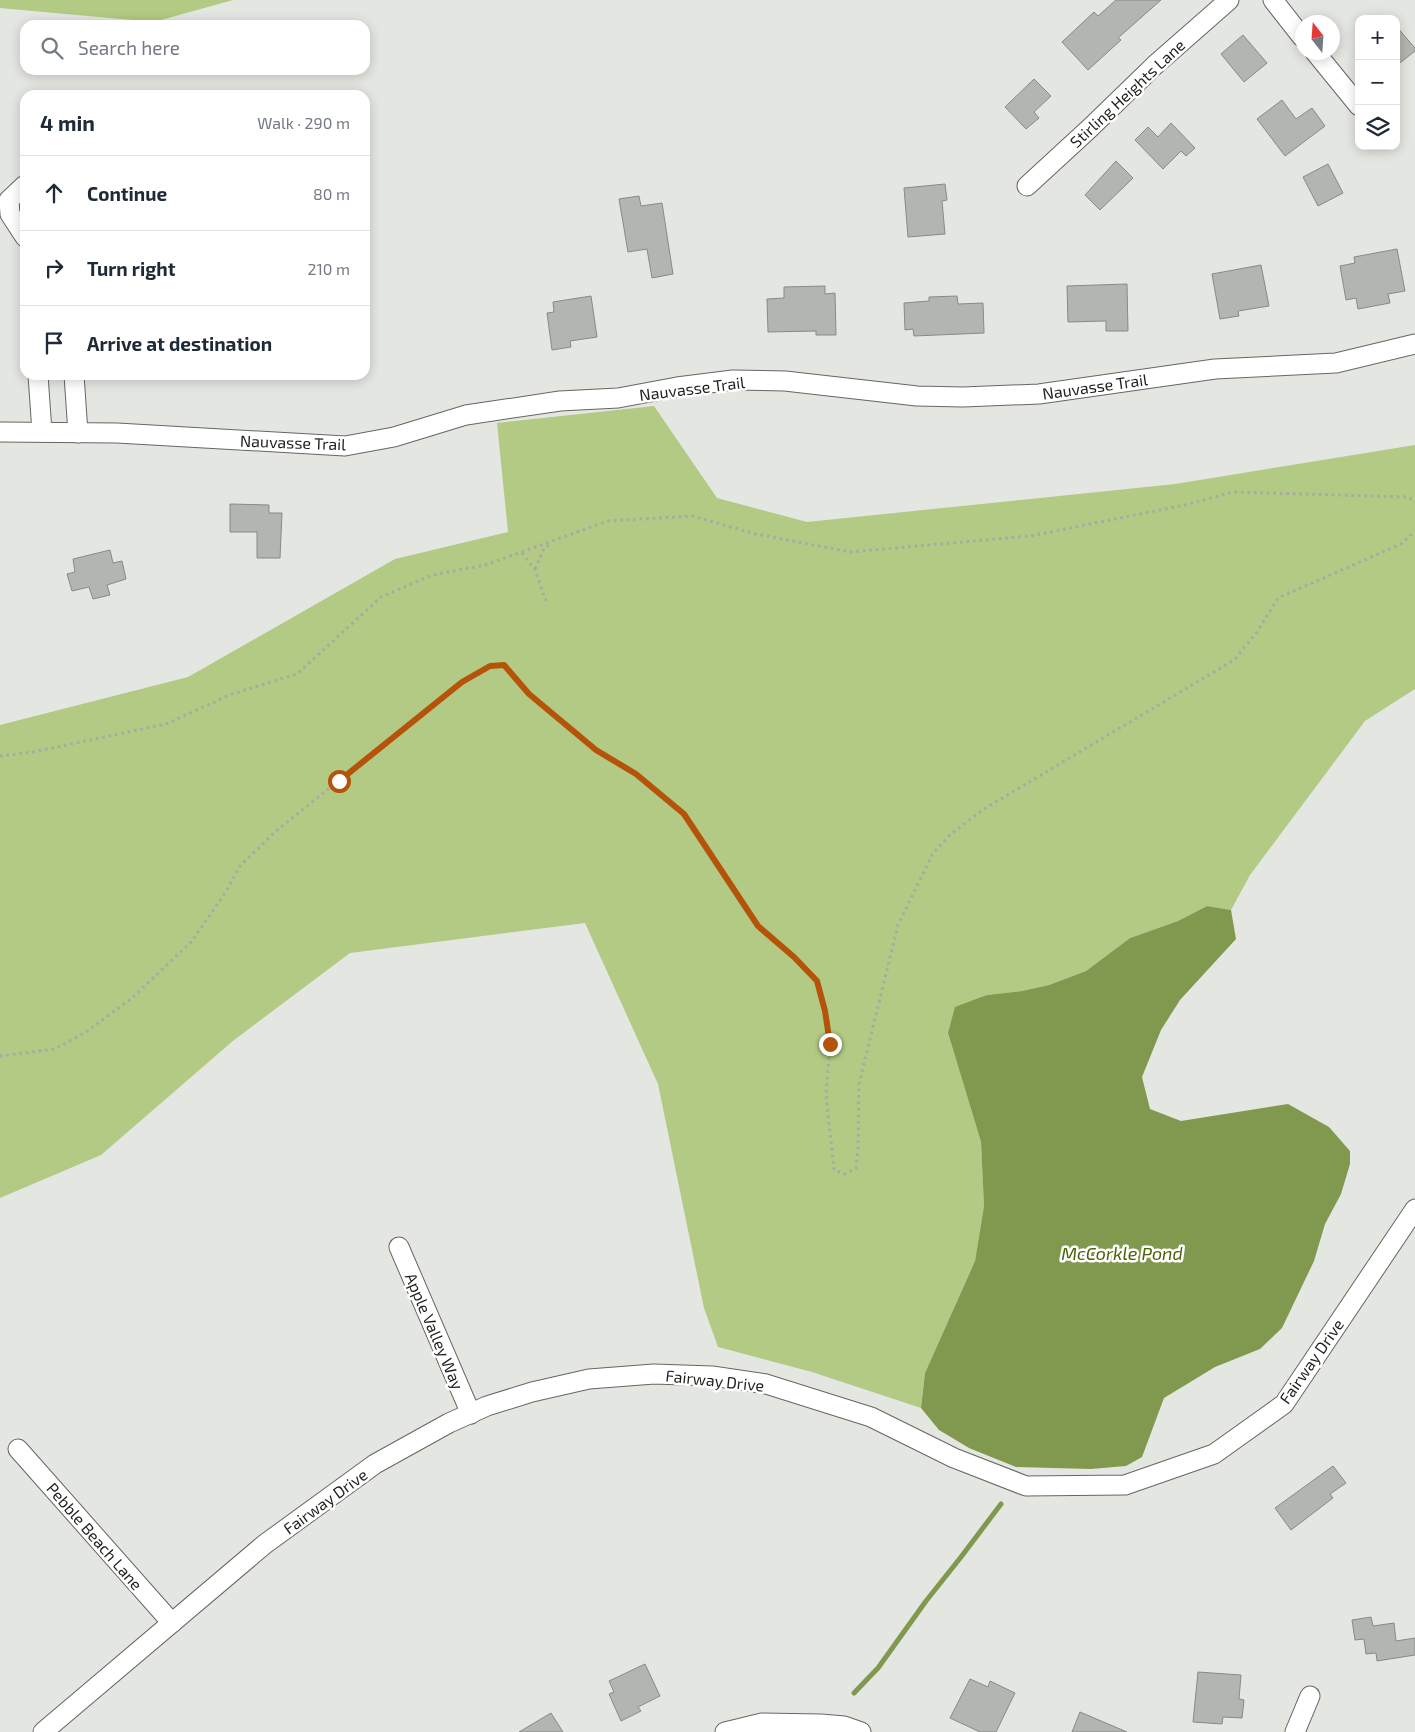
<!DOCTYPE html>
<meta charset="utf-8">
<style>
body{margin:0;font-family:"Exo 2",sans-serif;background:#f2f2f3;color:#1f2937}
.controls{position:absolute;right:15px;top:15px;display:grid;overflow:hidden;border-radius:10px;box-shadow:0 2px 12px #0003}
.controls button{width:45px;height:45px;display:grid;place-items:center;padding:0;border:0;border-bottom:1px solid #e0e1e3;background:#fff;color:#1f2937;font:25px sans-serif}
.compass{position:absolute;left:1295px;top:15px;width:45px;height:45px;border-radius:50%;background:#fff;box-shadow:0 2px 12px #0003;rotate:343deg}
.stop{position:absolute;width:15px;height:15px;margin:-11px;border:4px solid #b45309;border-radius:50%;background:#fff}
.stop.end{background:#b45309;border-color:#fff;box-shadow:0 1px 5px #0008}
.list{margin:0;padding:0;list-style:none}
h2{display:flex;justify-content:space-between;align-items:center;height:65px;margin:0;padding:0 20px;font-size:21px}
h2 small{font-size:16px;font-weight:400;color:#747a83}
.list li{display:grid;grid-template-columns:32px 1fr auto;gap:15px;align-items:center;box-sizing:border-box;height:75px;padding:0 20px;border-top:1px solid #e0e1e3}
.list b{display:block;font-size:19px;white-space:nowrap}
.list em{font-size:16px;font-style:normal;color:#747a83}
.icon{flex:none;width:28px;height:28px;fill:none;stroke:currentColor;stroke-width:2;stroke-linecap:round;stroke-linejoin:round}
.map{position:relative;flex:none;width:1415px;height:1732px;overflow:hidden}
.search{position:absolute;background:#fff;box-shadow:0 2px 12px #0003;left:20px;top:20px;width:350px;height:55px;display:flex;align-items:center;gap:12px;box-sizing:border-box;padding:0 18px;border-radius:15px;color:#747a83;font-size:19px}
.panel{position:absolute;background:#fff;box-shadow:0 2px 12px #0003;left:20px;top:90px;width:350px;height:290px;border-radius:15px}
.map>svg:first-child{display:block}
.green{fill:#b2ca83}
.water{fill:#81994e}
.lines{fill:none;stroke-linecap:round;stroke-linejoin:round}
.stream{stroke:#81994e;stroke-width:5}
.building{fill:#b3b5b1;stroke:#888a86}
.minor-casing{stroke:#656763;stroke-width:21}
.path{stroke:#a8a9a5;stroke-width:3;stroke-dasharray:2.5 4;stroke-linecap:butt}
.minor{stroke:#fff;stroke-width:19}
.route{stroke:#b45309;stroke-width:6}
.labels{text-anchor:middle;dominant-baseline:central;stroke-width:5;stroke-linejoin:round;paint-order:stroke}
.street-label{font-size:16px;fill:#1f1f1e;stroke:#fff}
.water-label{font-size:18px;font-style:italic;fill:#4b6009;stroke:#fff}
</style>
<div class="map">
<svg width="1415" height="1732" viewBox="0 0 1415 1732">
<rect width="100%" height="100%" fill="#e4e6e1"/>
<g class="green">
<polygon points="0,0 233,0 154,22 0,8"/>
<polygon points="654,406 717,498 807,522 1175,484 1415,445 1415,689 1365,721 1250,875 1231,910 1207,906 1178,921 1130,938 1086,971 1049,985 1022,991 987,995 948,1033 981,1142 984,1206 975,1261 925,1373 921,1408 812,1372 718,1347 704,1308 658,1084 585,923 350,953 234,1040 101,1155 0,1198 0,725 188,677 395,559 508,532 497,423"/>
</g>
<polygon class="water" points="1207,906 1231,910 1236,939 1180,1000 1161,1030 1142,1077 1150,1109 1181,1121 1288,1104 1329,1127 1350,1151 1350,1164 1341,1194 1325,1224 1314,1261 1282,1328 1260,1349 1215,1367 1164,1398 1142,1457 1126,1466 1091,1469 1016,1467 969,1448 939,1430 921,1408 925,1373 975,1261 984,1206 981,1142 948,1033 955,1007 987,995 1022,991 1049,985 1086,971 1130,938 1178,921"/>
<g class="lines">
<polyline class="stream" points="854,1693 878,1668 926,1601 961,1557 1001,1504"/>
</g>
<g class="building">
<polygon points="1116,0 1161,0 1118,38 1121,40 1088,70 1062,42 1094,12 1098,16"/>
<polygon points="1396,26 1415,48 1415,51 1396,66"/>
<polygon points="1243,35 1267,63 1244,82 1221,54"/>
<polygon points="1034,79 1051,96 1034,112 1039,118 1026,129 1005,107"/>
<polygon points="1282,100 1296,119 1312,108 1325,126 1285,156 1257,119"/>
<polygon points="1171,123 1195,148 1186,156 1181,151 1163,169 1135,140 1148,127 1158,137"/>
<polygon points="1116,161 1133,178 1100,210 1085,195"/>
<polygon points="1328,164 1343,193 1318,206 1303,177"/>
<polygon points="945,184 947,200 942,201 945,234 908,237 904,188"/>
<polygon points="639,196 641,206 662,203 673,274 652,278 647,249 628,252 619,199"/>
<polygon points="1397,249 1405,291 1388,294 1390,303 1358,309 1356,298 1346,300 1340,266 1355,263 1354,257"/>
<polygon points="1261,265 1269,306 1238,311 1239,316 1220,319 1212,274"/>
<polygon points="1127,284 1128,331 1106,331 1106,321 1068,322 1067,286"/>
<polygon points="825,286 825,294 835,293 836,335 816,335 816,331 768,332 767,299 784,298 784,287"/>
<polygon points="591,296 597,337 570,341 571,347 552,350 547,313 554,312 553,302"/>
<polygon points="957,296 958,304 983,303 984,333 914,336 913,329 905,330 904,303 929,301 929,297"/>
<polygon points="230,504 269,505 269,513 282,513 280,558 257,558 257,532 230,532"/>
<polygon points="110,550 113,563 122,561 126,579 107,585 110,595 93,599 89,587 72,591 67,574 75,572 73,559"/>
<polygon points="1333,1466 1346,1483 1330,1494 1333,1498 1291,1530 1275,1508"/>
<polygon points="1371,1617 1373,1626 1394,1623 1396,1641 1415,1638 1415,1655 1377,1661 1376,1653 1366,1654 1364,1639 1355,1640 1352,1620"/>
<polygon points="645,1664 660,1696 638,1707 641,1711 621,1721 609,1694 614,1692 609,1681"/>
<polygon points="1198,1672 1241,1675 1239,1699 1244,1700 1242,1718 1223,1717 1222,1724 1193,1722"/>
<polygon points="970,1679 988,1687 990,1681 1015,1693 996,1732 980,1732 950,1718"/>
<polygon points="1080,1712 1127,1732 1072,1732"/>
<polygon points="551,1713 563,1732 519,1732"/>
</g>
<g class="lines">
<defs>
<g id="minor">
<polyline points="1273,0 1302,37"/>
<polyline points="1315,52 1359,106"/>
<polyline points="25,185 9,200 10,214 25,237"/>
<polyline points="1027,186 1090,128 1155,65 1229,0"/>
<polyline points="38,375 42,432"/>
<polyline points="74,375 78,433"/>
<polyline points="0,432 117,433 345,446 394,437 466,415 560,401 618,398 677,387 733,380 785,381 917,396 963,397 1039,394 1215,369 1336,363 1415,344"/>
<polyline points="399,1247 471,1414"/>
<polyline points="18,1449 172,1623"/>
<polyline points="43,1732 265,1544 375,1464 449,1423 487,1406 532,1392 589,1379 654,1374 712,1376 766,1384 871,1417 954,1458 1026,1486 1125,1485 1214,1454 1284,1404 1415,1209"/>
<polyline points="725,1732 762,1723 821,1724 844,1726 861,1732"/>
<polyline points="1295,1732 1310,1696"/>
</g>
</defs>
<use href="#minor" class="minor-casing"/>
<g class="path">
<polyline points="522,553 535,570 546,601"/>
<polyline points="535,569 544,548 549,545"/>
<polyline points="0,756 33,752 166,724 232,694 297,674 381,597 432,575 485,565 608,521 692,516 756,534 850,552 1030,536 1185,505 1233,492 1408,497 1415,502"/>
<polyline points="0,1056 55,1049 86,1032 132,998 192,941 225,893 240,866 276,831 462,682 490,665 504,665 529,694 596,750 636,774 684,813 758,926 794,957 817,981 825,1011 830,1044 826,1095 834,1170 845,1174 856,1168 858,1149 859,1084 898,925 933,853 951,834 984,809 1234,660 1257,632 1278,598 1401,544 1415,531"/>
</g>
<use href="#minor" class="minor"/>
</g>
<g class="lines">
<polyline class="route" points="339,781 462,682 490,666 504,665 529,694 596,750 636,774 684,814 758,926 794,957 817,981 825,1011 830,1044"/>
</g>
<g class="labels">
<g class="street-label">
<text transform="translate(1127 93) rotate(-43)">Stirling Heights Lane</text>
<text transform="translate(1095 386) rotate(-8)">Nauvasse Trail</text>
<text transform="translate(692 388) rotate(-7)">Nauvasse Trail</text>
<text transform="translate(293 442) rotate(2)">Nauvasse Trail</text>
<text transform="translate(435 1331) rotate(67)">Apple Valley Way</text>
<text transform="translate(1311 1361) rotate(-55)">Fairway Drive</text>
<text transform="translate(715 1380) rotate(6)">Fairway Drive</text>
<text transform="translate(325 1501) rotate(-36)">Fairway Drive</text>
<text transform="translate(95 1536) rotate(49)">Pebble Beach Lane</text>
</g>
<g class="water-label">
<text x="1122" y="1253">McCorkle Pond</text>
</g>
</g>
</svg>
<div class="controls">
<button>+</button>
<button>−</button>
<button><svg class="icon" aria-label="layers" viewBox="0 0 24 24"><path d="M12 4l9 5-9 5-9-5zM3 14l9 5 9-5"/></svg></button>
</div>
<svg class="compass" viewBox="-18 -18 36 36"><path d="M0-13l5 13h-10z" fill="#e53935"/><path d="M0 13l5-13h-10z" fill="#747a83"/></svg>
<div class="stop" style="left:339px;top:781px"></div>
<div class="stop end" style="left:830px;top:1044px"></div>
<div class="search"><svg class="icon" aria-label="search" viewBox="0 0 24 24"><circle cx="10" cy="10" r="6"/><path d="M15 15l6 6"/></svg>Search here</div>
<section class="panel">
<h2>4 min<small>Walk · 290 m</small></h2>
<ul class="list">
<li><svg class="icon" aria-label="ahead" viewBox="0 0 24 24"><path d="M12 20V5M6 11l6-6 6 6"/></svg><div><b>Continue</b></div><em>80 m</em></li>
<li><svg class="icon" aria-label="right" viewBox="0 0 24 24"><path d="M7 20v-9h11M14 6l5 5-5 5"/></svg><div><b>Turn right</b></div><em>210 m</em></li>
<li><svg class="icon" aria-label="arrive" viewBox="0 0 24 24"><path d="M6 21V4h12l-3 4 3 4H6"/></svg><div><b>Arrive at destination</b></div></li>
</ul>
</section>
</div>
